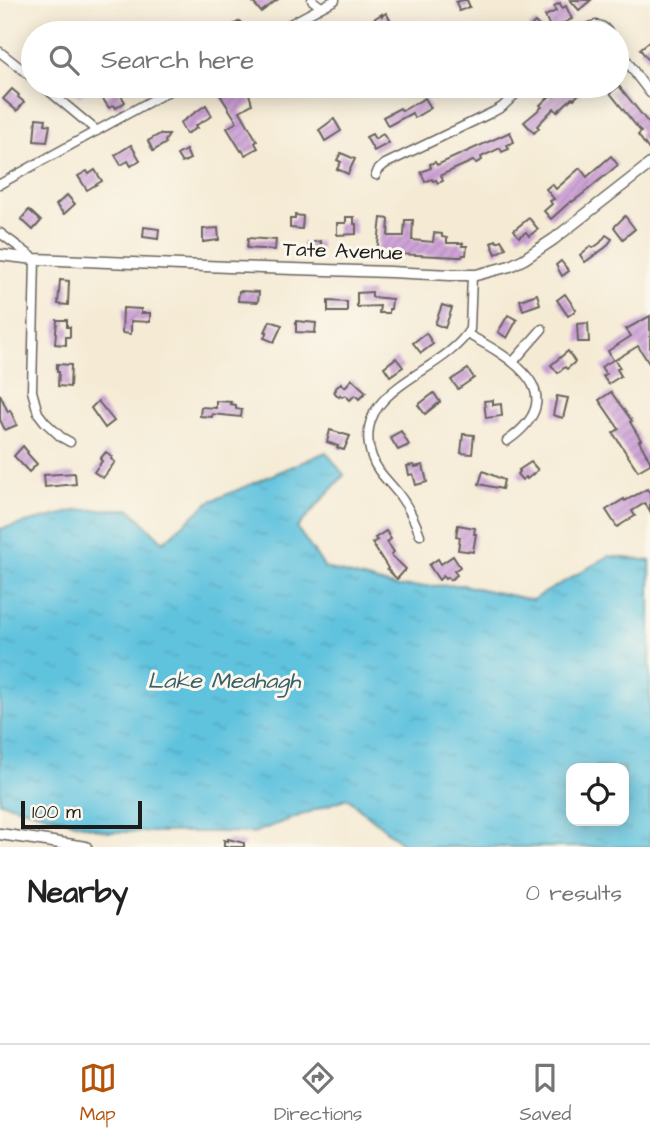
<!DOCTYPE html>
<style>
body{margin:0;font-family:"Architects Daughter",sans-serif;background:#f6f6f6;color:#222}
.controls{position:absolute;right:21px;bottom:21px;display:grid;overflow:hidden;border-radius:14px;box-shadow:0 4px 18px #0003}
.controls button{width:63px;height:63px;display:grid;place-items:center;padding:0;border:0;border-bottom:2px solid #e0e0e0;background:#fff;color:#222;font:35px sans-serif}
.scale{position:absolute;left:21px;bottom:18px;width:121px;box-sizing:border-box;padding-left:7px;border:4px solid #1c1c1c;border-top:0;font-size:19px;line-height:24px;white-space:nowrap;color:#1c1c1c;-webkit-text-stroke:5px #fbf7ec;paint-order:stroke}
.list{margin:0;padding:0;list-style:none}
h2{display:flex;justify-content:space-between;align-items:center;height:91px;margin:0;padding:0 28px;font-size:30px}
h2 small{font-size:23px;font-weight:400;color:#767676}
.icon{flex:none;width:38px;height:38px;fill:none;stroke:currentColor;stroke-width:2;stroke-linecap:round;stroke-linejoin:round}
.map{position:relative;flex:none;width:650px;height:847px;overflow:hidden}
.search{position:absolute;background:#fff;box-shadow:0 4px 18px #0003;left:21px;right:21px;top:21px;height:77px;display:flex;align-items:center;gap:18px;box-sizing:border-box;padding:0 24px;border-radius:38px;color:#767676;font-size:26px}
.sheet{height:196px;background:#fff}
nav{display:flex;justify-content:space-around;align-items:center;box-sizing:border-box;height:98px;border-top:2px solid #e0e0e0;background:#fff;font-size:19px;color:#767676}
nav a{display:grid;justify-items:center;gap:4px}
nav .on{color:#b45309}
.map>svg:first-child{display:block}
.water{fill:url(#water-ripples);stroke:#3e707d;stroke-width:2;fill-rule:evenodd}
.building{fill:url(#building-hatch)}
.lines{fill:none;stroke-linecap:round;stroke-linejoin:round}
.minor-casing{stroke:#68645d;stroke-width:11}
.tertiary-casing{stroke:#68645d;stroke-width:13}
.minor{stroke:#fff;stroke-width:8}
.tertiary{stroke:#fff;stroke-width:10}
.labels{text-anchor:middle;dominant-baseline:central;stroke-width:6;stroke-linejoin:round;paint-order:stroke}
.street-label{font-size:21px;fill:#1c1c1c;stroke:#fbf7ec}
.water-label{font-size:23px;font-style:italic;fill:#375f6a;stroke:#fbf7ec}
</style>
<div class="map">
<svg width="650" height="847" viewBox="0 0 650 847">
<defs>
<pattern id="water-ripples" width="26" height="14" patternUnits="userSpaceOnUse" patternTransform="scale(1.75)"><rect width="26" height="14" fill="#60c3de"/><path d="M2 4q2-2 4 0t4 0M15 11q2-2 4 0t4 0" fill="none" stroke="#53a7be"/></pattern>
<pattern id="building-hatch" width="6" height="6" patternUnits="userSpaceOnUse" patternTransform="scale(1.75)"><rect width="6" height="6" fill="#cea3d7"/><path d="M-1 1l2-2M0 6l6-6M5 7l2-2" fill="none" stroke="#b08cb8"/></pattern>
</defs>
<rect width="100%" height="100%" fill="#fbf7ec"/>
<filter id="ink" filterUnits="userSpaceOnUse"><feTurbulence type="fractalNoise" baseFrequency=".0143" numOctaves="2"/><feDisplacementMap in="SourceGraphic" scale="14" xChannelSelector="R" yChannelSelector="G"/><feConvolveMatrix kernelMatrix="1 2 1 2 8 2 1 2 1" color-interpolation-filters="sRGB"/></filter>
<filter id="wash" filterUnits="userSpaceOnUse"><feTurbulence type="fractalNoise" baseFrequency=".00686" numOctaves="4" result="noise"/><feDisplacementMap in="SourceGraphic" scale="28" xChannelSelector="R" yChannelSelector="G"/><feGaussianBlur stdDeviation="1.57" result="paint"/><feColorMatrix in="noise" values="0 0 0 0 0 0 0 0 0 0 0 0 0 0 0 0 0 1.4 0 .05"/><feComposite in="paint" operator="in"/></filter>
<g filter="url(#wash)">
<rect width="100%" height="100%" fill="#f5ebd5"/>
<path class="water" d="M 326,452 L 344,475 L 297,528 L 325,568 L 397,587 L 462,585 L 532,600 L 609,556 L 650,561 L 650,847 L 422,847 L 403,844 L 347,798 L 253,833 L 215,832 L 108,832 L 0,802 L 0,529 L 80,510 L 130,509 L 163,542 L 209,502 ZM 571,768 L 624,768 L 624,821 L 571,821 Z"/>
<g id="blocks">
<g class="building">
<polygon points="251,0 277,0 261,12"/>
<polygon points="463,0 467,0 470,7 459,11 456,2"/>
<polygon points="570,0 591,0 579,10"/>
<polygon points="560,3 562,8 566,6 572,19 551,29 545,16 556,11 554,6"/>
<polygon points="386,13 394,26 387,30 386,29 381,31 379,27 369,33 364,33 360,27 382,14 382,16"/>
<polygon points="240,21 245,31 242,33 232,33 229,27"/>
<polygon points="535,22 546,33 523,33"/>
<polygon points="650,41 650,62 640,49"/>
<polygon points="79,86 90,86 80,97 74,92"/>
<polygon points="222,86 264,86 249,94 252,104 240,111 257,141 255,143 258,148 245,155 242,150 241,151 227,128 237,122 220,95 222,94 218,88"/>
<polygon points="564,86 580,86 577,89 580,93 574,99 572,98 557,112 554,108 537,126 539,128 534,133 524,122 542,107 540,105 552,94 554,96"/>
<polygon points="619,86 650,125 650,151 638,135 641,132 610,93"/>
<polygon points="12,89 19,95 18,97 24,102 17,111 3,99"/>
<polygon points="117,89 125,102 116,108 114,105 109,108 103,99"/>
<polygon points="425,98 431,108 414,118 412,113 388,126 383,117 400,108 402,111"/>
<polygon points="206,105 212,116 195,126 197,128 186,134 180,123"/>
<polygon points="36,118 46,119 45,124 50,125 47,142 34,141"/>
<polygon points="334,119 341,131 325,141 319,130"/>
<polygon points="510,132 514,142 507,145 509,149 502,152 500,148 481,157 482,160 476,163 473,161 441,175 443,181 438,183 436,180 433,181 432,179 425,182 421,172 431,168 430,164 435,162 437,165"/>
<polygon points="160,134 161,135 169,135 165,141 166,143 153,151 148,141"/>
<polygon points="372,134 375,139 383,134 389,143 374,151 366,137"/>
<polygon points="131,145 140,160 131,166 128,161 121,165 115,155"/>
<polygon points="186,150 190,159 182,163 177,155"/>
<polygon points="341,153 355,159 348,174 337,169 341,162 337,160"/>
<polygon points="611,156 618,165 579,197 572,202 571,201 551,219 544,211 552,204 550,201 554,199 546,189 552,184 556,189 580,168 587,177"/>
<polygon points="95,170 102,181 87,190 78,176 87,171 89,174"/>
<polygon points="67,195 75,204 64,214 56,205"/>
<polygon points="29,210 41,221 33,230 21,219"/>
<polygon points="295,215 303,216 302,229 290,228 290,219 295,219"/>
<polygon points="625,216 635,229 623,239 614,227"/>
<polygon points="346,217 354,217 354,224 356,224 356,234 337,235 337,223 346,223"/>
<polygon points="381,218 389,219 388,236 404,236 405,220 413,220 412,240 433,242 434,233 442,234 442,237 447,238 447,243 463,243 462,246 467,246 466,255 463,255 462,257 458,257 377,253"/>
<polygon points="529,218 538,229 529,236 526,232 519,237 514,230"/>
<polygon points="144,227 159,229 158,239 143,237"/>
<polygon points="218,228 219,240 203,242 203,229"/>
<polygon points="606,235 612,239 606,247 585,262 580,255 591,246 593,248 600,243"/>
<polygon points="248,238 276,240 275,250 247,248"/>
<polygon points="496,240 497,242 501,240 506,248 496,254 491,243"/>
<polygon points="321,241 321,251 309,252 308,243"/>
<polygon points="561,261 569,271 562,276 556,265"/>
<polygon points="60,280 69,281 68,305 58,304"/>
<polygon points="239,291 259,292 258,302 238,301"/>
<polygon points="372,292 372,297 392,299 391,309 389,309 389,313 379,313 380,306 357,307 357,293"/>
<polygon points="537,294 540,304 523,310 520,300"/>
<polygon points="565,294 576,310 568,316 557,300"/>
<polygon points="328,301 347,302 347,312 328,312"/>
<polygon points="442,305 452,308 445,328 435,324"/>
<polygon points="123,308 141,309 141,313 150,313 150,322 131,321 131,334 122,333"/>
<polygon points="508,315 517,320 507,338 498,332"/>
<polygon points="650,316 650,365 638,346 615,360 620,368 617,369 621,376 608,384 603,376 606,374 601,367 613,360 608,351 631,336 626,329"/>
<polygon points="57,320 67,320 67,327 70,327 70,337 66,337 66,345 55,344"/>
<polygon points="270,321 282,325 274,342 264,338 267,332 265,332"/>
<polygon points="296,321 316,323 315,333 296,332"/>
<polygon points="588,323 589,342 578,342 577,324"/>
<polygon points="426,333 433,344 421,353 413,343"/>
<polygon points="568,351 575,362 567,369 565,367 558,373 551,365"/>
<polygon points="396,358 403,367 390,376 384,367"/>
<polygon points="57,364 71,365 70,387 58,386 59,372 57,372"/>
<polygon points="468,369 474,378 458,389 451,380"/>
<polygon points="352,379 366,392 359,399 355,395 350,400 345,395 342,397 340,395 339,397 334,392 336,390 335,389 341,383 345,387"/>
<polygon points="611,392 632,421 630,422 641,440 639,441 650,461 650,464 638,471 613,433 619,429 599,400"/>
<polygon points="434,393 440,402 425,414 418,405"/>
<polygon points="0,394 8,412 10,410 17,425 5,430 0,420"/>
<polygon points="557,396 568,398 563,418 553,415"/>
<polygon points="493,400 493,405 501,404 502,416 486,418 484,401"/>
<polygon points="98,401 114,421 105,428 91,408"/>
<polygon points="216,401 231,402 230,404 236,405 236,409 242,410 241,417 212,414 212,417 200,416 201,407 216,408"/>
<polygon points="330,430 350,436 344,450 337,448 338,446 327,442"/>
<polygon points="401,431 409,445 398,450 390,437"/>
<polygon points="463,434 474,435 472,454 461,453"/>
<polygon points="23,446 28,452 27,453 37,464 29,472 14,456"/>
<polygon points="106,452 112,457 111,459 115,462 103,478 94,472 102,461 100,459"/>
<polygon points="531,462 538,470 527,479 526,477 522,480 517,474 520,471 519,470"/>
<polygon points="414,465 415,467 423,465 427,482 416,485 413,474 409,475 407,466"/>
<polygon points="483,471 504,480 502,489 479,484"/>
<polygon points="75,473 76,484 45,487 44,475"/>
<polygon points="647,489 650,493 650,512 645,503 632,511 635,516 617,527 606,510 624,499 625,501"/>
<polygon points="458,525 475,528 474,534 476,534 473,552 458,550 460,537 456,536"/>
<polygon points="386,531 391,539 387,542 394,552 391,555 406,569 397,579 387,569 388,568 372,543 377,540 375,538"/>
<polygon points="453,556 460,567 454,571 457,575 450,580 448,577 445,579 443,576 439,580 429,565 438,559 441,564"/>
<polygon points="228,839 244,843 244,847 224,847 224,840 228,841"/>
</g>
</g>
</g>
<g filter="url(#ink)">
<use href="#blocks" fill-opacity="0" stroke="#68645d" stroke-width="2"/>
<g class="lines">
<defs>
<g id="minor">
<polyline points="312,0 321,7"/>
<polyline points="273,33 335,0"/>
<path d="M 580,33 C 590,25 600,20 609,33"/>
<polyline points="617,45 637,76 650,93"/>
<polyline points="0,52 33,78"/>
<polyline points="43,86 97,131"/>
<polyline points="376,175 378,170 385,164 493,112 502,107 524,86"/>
<polyline points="0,184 178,86"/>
<polyline points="0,233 35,259 32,391 38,413 45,422 61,437 70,442"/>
<path d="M 467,334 C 512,358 574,394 507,441"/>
<polyline points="513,362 542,329"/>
<path d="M 420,535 C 415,521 409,508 400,496 C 391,483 377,473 372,457 C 348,388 443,375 470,329 L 472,275"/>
</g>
<g id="tertiary">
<polyline points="0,255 35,259 229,267 390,272 450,275 476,275 510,266 524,259 554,239 650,164"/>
<polyline points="0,834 86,847"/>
</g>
</defs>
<use href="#minor" class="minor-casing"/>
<use href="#tertiary" class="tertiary-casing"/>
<use href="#minor" class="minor"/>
<use href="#tertiary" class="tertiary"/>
</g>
</g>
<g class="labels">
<g class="street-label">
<text transform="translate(343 251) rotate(2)">Tate Avenue</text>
</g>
<g class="water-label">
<text x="224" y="681">Lake Meahagh</text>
</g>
</g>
</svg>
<div class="controls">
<button><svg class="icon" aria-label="locate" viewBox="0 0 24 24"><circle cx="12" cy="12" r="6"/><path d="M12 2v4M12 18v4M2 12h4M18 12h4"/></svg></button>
</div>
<div class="scale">100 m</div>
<div class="search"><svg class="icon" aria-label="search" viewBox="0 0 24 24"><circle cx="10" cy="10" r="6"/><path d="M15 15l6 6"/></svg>Search here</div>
</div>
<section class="sheet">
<h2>Nearby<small>0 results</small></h2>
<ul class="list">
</ul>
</section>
<nav>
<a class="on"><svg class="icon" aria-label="map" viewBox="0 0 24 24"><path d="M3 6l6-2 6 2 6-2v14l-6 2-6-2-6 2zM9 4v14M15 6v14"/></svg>Map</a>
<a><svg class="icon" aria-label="directions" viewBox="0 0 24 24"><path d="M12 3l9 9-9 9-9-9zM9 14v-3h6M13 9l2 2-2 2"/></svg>Directions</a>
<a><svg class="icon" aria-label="saved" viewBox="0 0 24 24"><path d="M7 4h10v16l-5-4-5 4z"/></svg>Saved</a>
</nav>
